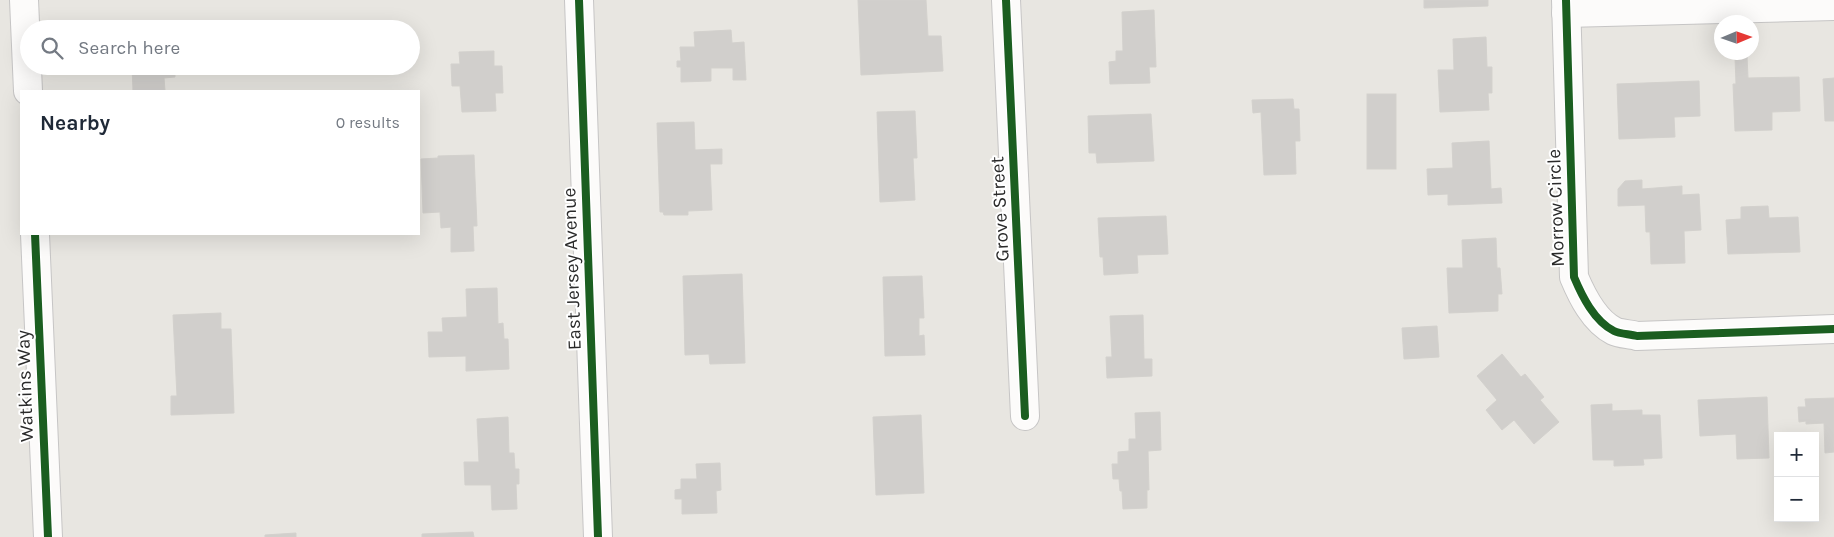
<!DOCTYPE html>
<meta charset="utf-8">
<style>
body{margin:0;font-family:Karla,sans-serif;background:#f6f6f7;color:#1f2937}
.controls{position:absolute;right:15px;bottom:15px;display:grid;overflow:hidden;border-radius:0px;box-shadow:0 5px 20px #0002}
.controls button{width:45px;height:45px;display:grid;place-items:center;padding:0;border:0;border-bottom:1px solid #e0e1e3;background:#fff;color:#1f2937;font:25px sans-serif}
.compass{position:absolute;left:1714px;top:15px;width:45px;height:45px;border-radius:50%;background:#fff;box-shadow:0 5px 20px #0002;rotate:88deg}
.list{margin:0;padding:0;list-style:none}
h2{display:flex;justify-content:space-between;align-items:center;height:65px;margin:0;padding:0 20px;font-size:21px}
h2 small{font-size:16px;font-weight:400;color:#747a83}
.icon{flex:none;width:28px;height:28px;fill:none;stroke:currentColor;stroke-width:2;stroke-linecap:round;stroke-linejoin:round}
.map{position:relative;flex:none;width:1834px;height:537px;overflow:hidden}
.search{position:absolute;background:#fff;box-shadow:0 5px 20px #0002;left:20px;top:20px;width:400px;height:55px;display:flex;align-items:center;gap:12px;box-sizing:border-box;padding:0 18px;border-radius:28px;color:#747a83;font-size:19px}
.panel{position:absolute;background:#fff;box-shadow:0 5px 20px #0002;left:20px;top:90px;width:400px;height:145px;border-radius:0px}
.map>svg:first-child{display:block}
.building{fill:#d1cfcc;stroke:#d3d1cd}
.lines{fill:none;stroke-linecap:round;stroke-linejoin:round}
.minor-casing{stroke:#c6c5c5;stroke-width:30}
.minor{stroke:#fcfbfa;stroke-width:28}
.cycleway-casing{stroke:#fff;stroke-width:11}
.cycleway{stroke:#1b5e20;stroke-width:8}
.labels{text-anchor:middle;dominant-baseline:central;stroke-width:4;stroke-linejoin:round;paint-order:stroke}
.street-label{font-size:19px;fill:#2a2a2a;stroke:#fff}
</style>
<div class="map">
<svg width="1834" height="537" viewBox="0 0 1834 537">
<rect width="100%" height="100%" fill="#e8e6e1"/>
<g class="building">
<polygon points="858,0 926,0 928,36 941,36 943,71 861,75"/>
<polygon points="1424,0 1488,0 1488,6 1424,8"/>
<polygon points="1154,10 1156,67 1149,67 1150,83 1110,84 1109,62 1116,61 1116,51 1123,51 1122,12"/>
<polygon points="731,30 732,43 744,42 746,80 733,80 733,68 711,68 711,81 681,82 681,67 677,67 677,61 681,61 680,47 695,47 694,32"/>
<polygon points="1486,37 1487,67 1492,67 1492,93 1488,93 1489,110 1440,112 1438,70 1454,70 1453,39"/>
<polygon points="494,51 494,66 502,66 503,93 495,93 496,111 462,112 460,86 452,86 451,64 460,64 459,52"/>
<polygon points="1747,56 1748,78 1799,77 1800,111 1772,112 1772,130 1735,131 1733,84 1736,84 1735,57"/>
<polygon points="132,66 175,66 175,77 164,78 165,91 133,91"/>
<polygon points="1834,78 1834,121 1825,121 1823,79"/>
<polygon points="1699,81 1700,116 1674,117 1675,137 1619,139 1617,84"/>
<rect x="1367" y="94" width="29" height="75"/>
<polygon points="1293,99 1294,109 1299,109 1300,141 1295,141 1296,174 1264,175 1261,112 1253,113 1252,100"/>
<polygon points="915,111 917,158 913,158 915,200 880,202 877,112"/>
<polygon points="1151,114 1154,161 1097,163 1096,153 1089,153 1088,116"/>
<polygon points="694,122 695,150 722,149 722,164 710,164 712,210 688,211 688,215 664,215 663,212 660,212 657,123"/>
<polygon points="1489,141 1491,189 1501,188 1502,203 1448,205 1448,194 1428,195 1427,169 1453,168 1452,143"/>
<polygon points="474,155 477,226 473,226 474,251 451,252 451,227 441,228 440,212 423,213 421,159 438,158 438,156"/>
<polygon points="1642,180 1642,189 1682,186 1682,195 1699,194 1701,230 1684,231 1685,263 1651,264 1650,232 1646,232 1645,205 1618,206 1618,189 1625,181"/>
<polygon points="1768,206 1769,218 1798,217 1800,252 1728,254 1726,220 1741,219 1741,207"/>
<polygon points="1166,216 1168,254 1137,255 1138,273 1104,275 1103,257 1100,257 1098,218"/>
<polygon points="1496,238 1497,268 1500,268 1502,294 1498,294 1498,311 1449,313 1447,268 1463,268 1462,240"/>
<polygon points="742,274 745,363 710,364 709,354 685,355 683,276"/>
<polygon points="922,276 924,318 919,318 919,336 924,335 925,355 885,356 883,277"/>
<polygon points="497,288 498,324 503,323 504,339 508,339 509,369 466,371 466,356 429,357 428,332 443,332 442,318 467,317 466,289"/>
<polygon points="221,313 221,329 231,329 234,413 171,415 171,396 177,396 173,315"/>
<polygon points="1143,315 1144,359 1152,359 1152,376 1107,378 1106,357 1112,357 1110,316"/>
<polygon points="1437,326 1439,357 1404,359 1402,328"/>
<polygon points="1502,354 1521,377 1525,374 1544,397 1540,400 1559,422 1534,444 1514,420 1502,430 1486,410 1497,400 1477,376"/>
<polygon points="1767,397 1769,458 1737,459 1736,434 1700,436 1698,400"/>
<polygon points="1834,398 1834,452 1825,453 1824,423 1806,424 1806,421 1799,422 1798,407 1806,407 1805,399"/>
<polygon points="1612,404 1612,411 1642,410 1642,415 1660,415 1662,458 1643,459 1644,465 1614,466 1614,460 1593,460 1591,405"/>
<polygon points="1160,412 1161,450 1148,451 1149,490 1147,490 1147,508 1123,509 1122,491 1120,491 1119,479 1113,479 1112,464 1118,464 1118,452 1129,451 1129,439 1136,439 1135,413"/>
<polygon points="921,415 924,493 876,495 873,417"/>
<polygon points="508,417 509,453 514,453 515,469 519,469 519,484 516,484 517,509 492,510 491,485 465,485 464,462 479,462 477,419"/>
<polygon points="720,463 721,490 716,491 717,513 682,514 682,499 675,499 675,490 681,489 681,479 697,479 696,464"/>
<polygon points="473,532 474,537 422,537 422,534"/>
<polygon points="296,533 296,537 265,537 265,535"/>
</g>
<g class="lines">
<defs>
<g id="minor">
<polyline points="24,0 28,91"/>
<polyline points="579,0 598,537"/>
<polyline points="1006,0 1025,416"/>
<path d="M 1566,0 L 1574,277 C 1582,296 1594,321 1614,331 C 1620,334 1630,334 1637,336 L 1834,329"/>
<polyline points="1566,13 1834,6"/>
<polyline points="35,234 48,537"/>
</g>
</defs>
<use href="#minor" class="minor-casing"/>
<use href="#minor" class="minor"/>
<defs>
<g id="cycleway">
<polyline points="579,0 598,537"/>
<polyline points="1006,0 1025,416"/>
<path d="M 1566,0 L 1574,277 C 1582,296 1594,321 1614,331 C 1620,334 1630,334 1637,336 L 1834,329"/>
<polyline points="35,234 48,537"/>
</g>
</defs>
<use href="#cycleway" class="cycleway-casing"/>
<use href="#cycleway" class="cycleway"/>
</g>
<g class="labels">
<g class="street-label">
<text transform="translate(1556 208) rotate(-92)">Morrow Circle</text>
<text transform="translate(1000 209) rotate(-93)">Grove Street</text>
<text transform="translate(572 269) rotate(-92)">East Jersey Avenue</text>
<text transform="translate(25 386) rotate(-92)">Watkins Way</text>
</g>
</g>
</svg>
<div class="controls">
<button>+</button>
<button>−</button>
</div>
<svg class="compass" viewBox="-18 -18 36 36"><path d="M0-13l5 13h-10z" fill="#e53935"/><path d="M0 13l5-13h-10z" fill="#747a83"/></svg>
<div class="search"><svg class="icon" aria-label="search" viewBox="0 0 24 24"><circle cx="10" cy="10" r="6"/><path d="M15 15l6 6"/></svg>Search here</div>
<section class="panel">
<h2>Nearby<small>0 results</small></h2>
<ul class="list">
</ul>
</section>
</div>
